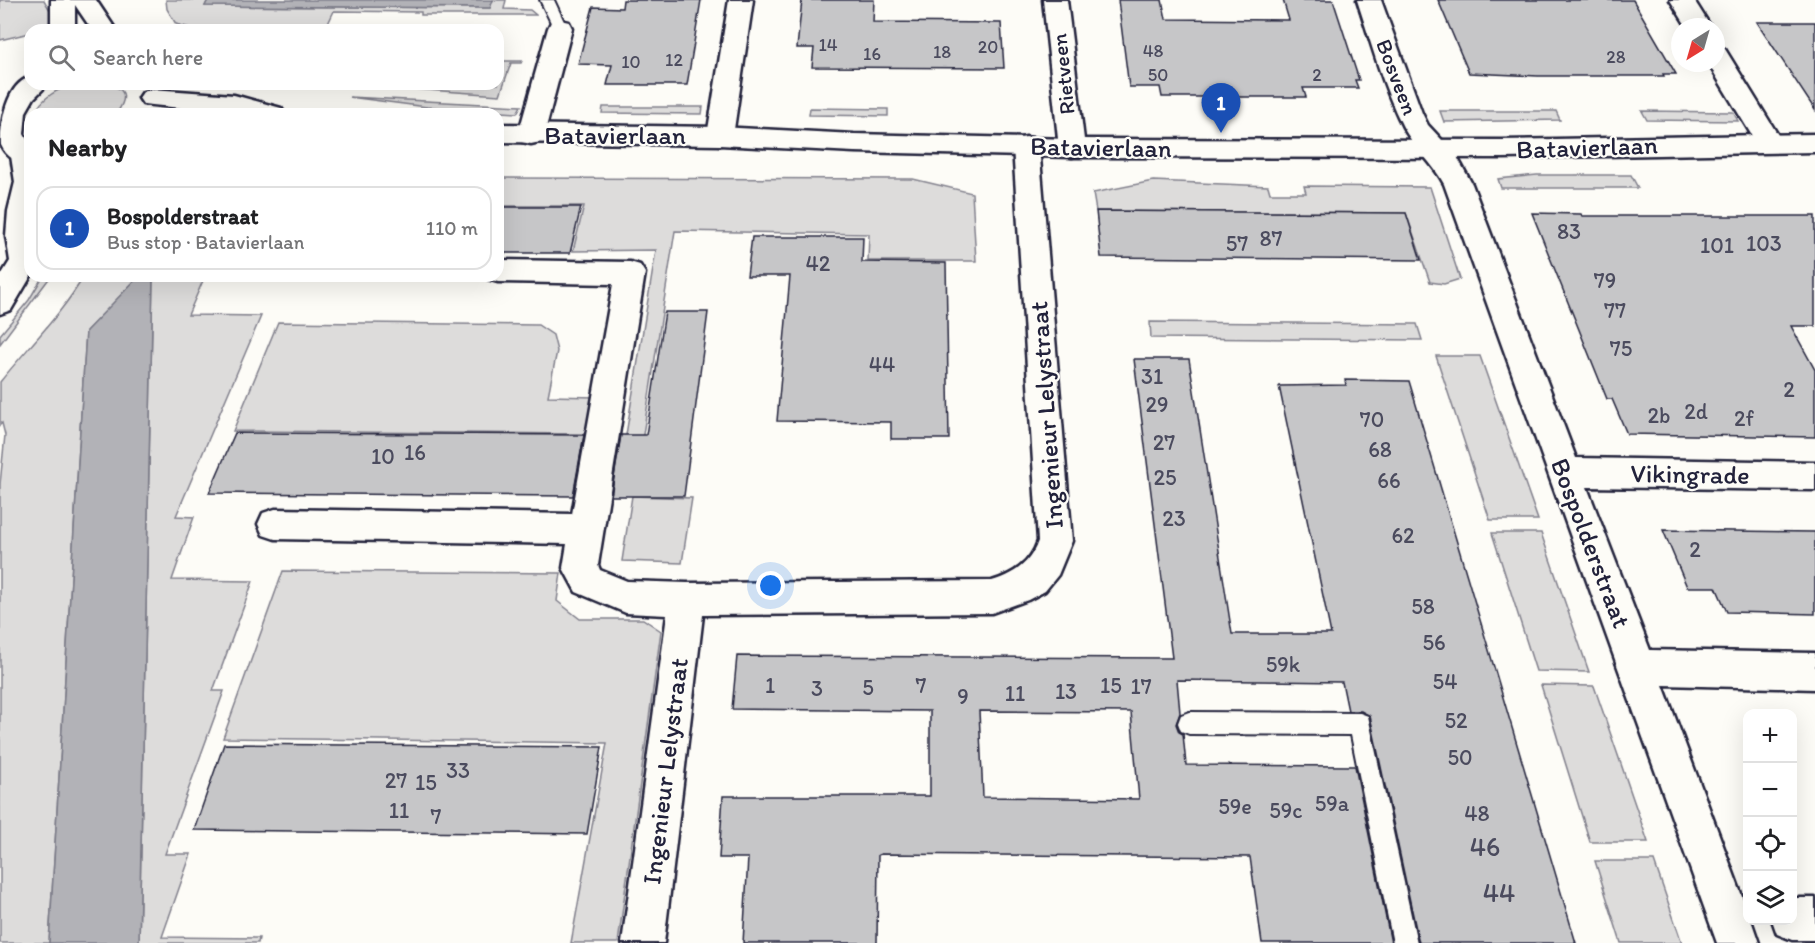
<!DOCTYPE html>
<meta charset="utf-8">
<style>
body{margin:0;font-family:Itim,sans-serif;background:#f2f2f2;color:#202124}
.controls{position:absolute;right:18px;bottom:18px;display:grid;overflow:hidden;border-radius:12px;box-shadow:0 6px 24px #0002}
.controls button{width:54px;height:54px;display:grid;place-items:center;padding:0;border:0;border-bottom:2px solid #e0e0e0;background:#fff;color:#202124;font:30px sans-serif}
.compass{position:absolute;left:1671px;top:18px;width:54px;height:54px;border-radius:50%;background:#fff;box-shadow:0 6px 24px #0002;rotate:217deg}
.you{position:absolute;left:771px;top:586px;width:21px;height:21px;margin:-15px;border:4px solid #fff;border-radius:50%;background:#1a73e8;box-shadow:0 0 0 9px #1a73e833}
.badge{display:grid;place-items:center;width:39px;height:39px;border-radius:50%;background:#22223b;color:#fff;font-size:20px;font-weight:700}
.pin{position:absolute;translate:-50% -50px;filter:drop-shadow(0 2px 3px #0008)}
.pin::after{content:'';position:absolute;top:32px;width:21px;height:18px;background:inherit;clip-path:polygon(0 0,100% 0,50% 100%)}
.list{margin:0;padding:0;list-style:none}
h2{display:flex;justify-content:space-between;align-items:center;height:78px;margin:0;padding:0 24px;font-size:26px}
h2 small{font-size:20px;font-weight:400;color:#757577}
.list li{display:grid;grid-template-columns:39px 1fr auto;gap:18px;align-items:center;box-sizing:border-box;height:84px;margin:0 12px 12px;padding:0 12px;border:2px solid #e0e0e0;border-radius:18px}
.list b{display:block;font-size:22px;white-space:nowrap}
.list p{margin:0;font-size:20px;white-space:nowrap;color:#757577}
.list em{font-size:20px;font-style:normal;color:#757577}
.icon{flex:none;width:33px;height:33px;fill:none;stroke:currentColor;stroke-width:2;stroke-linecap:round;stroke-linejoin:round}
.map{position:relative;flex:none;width:1815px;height:943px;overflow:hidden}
.search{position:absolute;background:#fff;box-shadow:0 6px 24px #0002;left:24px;top:24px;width:480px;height:66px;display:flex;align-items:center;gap:15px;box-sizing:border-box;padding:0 21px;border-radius:18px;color:#757577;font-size:22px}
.panel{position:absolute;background:#fff;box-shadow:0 6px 24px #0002;left:24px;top:108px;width:480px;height:174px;border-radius:18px}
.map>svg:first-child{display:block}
.green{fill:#dddcdb;stroke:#807f8b;stroke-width:1.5}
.water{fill:#b2b2b7;stroke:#787885;stroke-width:1.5}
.building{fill:#c6c6c8;stroke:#22223b;stroke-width:1.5;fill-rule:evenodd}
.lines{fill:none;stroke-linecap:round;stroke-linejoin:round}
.service-casing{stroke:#22223b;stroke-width:4}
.minor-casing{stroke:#22223b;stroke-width:5}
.tertiary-casing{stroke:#22223b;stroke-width:5}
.service{fill:#fdfcf7;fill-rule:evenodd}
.minor{fill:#fdfcf7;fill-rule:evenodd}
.tertiary{fill:#fdfcf7;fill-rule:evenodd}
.labels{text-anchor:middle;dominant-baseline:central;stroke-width:4.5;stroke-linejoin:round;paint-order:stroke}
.far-number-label{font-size:18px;fill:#4b4b5e}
.far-street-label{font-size:22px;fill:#22223b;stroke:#fdfcf7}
.number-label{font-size:22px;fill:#4b4b5e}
.street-label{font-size:26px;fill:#22223b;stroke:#fdfcf7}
.near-number-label{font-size:27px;fill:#4b4b5e}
</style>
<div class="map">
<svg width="1815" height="943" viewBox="0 0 1815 943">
<rect width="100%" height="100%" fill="#fdfcf7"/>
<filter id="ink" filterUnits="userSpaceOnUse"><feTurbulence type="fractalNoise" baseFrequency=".0167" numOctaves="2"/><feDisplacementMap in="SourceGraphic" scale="12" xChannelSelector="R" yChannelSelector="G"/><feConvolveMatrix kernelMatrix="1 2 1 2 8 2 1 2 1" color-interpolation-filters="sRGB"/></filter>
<g filter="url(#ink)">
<g class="green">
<polygon points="0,0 44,0 51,12 53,28 30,30 30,33 0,40"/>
<polygon points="166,0 208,0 205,6 490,8 493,0 506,0 504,9 530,10 536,15 421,15 421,12 334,11 325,30 197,30 176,24 167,9"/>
<polygon points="498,61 522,61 521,63 511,63 500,95 339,84 498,84"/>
<path d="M 75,84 C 95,84 142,79 116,114 L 35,114 C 40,98 59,88 75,84 Z"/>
<polygon points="349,97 521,106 517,113 427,107"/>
<polygon points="603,107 703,107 702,114 602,113"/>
<polygon points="810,108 888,109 888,116 809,115"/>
<polygon points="1440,111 1556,111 1560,120 1444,122"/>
<polygon points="1642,111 1733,112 1738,121 1647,120"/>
<polygon points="1537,175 1631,175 1638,188 1501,188 1498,179"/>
<polygon points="498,178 913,179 972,193 976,261 868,261 869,234 675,231 641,447 626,435 656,250 573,251 584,206 498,206"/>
<polygon points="1153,181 1268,186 1270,193 1306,193 1304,186 1430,187 1460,279 1444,284 1430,282 1406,213 1096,211 1093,193"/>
<polygon points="43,276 51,276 0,344 0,335 29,300"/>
<path d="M 84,276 L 140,276 L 86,331 L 49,943 L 0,943 L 0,484 L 5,435 L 2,423 L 0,425 L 0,382 C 28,347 61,315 84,276 Z"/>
<polygon points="153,276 205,276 188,315 261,316 176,516 194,517 172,580 253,581 213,691 224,691 165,854 191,854 162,937 259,938 258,943 139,943"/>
<polygon points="278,322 538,325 553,335 557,351 548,396 596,397 590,434 233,431"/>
<polygon points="1150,322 1417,324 1422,340 1151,338"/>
<polygon points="1436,356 1480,356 1538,520 1490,520"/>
<polygon points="632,496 692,498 682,563 622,561"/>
<polygon points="1492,533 1541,533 1589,672 1536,671"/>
<polygon points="283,571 561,573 557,601 580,619 643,619 661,631 618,943 571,943 607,743 223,738"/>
<polygon points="1541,685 1594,686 1648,842 1590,842"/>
<polygon points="1595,861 1654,861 1682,943 1621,943"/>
</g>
<g class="water">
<polygon points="208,0 493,0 490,8 205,6"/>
<polygon points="139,276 153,276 139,943 49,943 86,331"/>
</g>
<g class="building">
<polygon points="623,0 701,0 687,85 607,85 612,65 578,64 593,7 622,8"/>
<polygon points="802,0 874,0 873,22 1001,23 1004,68 812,67 814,48 797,48"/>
<polygon points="1118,0 1162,0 1166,19 1289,20 1283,0 1333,0 1359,80 1355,80 1358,88 1303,88 1306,97 1162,97 1160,87 1129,87"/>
<polygon points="1438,0 1633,0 1676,74 1663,74 1664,76 1538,76 1469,73"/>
<polygon points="1757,22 1815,22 1815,110"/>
<polygon points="498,207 581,207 570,253 498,253"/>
<polygon points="1096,211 1406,213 1421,260 1101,257"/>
<polygon points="1532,213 1581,214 1582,216 1815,216 1815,326 1791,326 1815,370 1815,437 1627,434 1612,399 1607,399"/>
<polygon points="752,237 863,237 862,262 946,263 949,439 891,439 891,422 777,421 790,276 747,276"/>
<polygon points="665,312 708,312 684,496 611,496 621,435 646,435"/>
<path d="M 1134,359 L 1189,359 L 1232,634 L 1331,634 L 1279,386 L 1346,385 L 1345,380 L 1409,381 L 1576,943 L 1419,943 L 1370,716 L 1361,711 L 1348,711 L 1342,682 L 1177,680 L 1180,713 L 1176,724 L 1179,732 L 1183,734 L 1186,765 L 1355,766 L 1391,943 L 1262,943 L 1250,857 L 881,854 L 878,855 L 877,943 L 743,943 L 748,858 L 719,858 L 723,796 L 930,796 L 930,711 L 732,709 L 737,656 L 1172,658 ZM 979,711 L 1131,712 L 1139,799 L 983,797 Z"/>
<polygon points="235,433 584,435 573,496 209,493"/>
<polygon points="1663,530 1815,532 1815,614 1727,612 1716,587 1687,587"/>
<polygon points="224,744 602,747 587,834 194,830"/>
</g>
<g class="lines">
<defs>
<g id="service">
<polygon points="540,0 554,0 567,28 565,31 555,31"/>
<polygon points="1189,712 1360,713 1368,716 1417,943 1393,943 1351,735 1189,734 1181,731 1178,723 1181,715"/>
</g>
<g id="minor">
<polygon points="729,0 753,0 733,136 729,143 720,145 711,143 707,136"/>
<polygon points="1043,0 1067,0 1085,148 1081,155 1072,157 1063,155 1059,148"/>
<path d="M 1357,0 L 1381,0 L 1422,113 L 1428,125 L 1456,155 L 1472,184 L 1576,458 L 1815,462 L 1815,490 L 1587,487 L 1650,650 L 1815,653 L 1815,689 L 1663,685 L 1748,912 L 1748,920 L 1751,920 L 1759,943 L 1717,943 L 1444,184 C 1433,163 1414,148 1403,127 C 1383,88 1371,42 1357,0 Z"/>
<polygon points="1670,0 1694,0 1711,27 1687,27"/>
<polygon points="560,20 569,22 572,28 544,135 540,142 531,144 522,142 518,135 548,28 551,22"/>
<polygon points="1716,47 1725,49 1778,135 1782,142 1778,149 1769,151 1760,149 1708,63 1716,63"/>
<path d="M 1026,137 L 1035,139 L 1039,146 L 1072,541 L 1058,575 L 1045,591 L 1028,600 L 992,613 L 703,615 L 664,943 L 622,943 L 667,615 L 626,613 L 576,592 L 563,568 L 567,544 L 275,539 L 263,535 L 258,524 L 263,513 L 275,509 L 572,514 L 613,284 L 498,282 L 488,279 L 486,276 L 498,276 L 498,260 L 630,262 L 640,265 L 645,273 L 598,565 L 600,570 L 627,581 L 687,583 L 992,581 C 1014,574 1030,564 1038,541 L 1013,146 L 1017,139 Z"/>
<polygon points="24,146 30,148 31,276 11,310 0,314 0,277 10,261 6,236 8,211 15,182 11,156 14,149"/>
<polygon points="1792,898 1815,898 1815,940 1792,940 1777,934 1772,920 1792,920"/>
</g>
<g id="tertiary">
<polygon points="51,0 96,0 116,30 92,30 75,5 75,30 51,30"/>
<path d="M 30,77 L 30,84 L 48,84 L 34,98 L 26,112 L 24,134 L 30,145 L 30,167 C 18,163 6,157 1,145 C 0,122 7,84 30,77 Z"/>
<polygon points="152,89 234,95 281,108 285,114 238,114 143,104 139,98 143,92"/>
<polygon points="498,124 720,127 854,134 1072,139 1502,140 1815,134 1815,152 1502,158 1072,157 854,152 720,145 498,142"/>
</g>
</defs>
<use href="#service" class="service-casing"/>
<use href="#minor" class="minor-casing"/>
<use href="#tertiary" class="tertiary-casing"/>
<use href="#service" class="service"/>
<use href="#minor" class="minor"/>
<use href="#tertiary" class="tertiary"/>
</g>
</g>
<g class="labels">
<g class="far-number-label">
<text x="828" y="45">14</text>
<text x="988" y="47">20</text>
<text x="1153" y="51">48</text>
<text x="942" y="52">18</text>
<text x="872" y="54">16</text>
<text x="1616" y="57">28</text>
<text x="674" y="60">12</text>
<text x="631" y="62">10</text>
<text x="1158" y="75">50</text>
<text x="1317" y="75">2</text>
</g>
<g class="far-street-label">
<text transform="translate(1063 74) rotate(-96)">Rietveen</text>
<text transform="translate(1397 77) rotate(69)">Bosveen</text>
</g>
<g class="number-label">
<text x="1569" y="231">83</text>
<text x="1271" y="238">87</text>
<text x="1237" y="243">57</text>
<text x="1764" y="243">103</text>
<text x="1717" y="245">101</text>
<text x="818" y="263">42</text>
<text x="1605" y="280">79</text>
<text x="1615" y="310">77</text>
<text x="1621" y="348">75</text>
<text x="882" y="364">44</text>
<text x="1152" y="376">31</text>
<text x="1789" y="389">2</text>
<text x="1157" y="404">29</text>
<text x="1696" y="411">2d</text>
<text x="1659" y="415">2b</text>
<text x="1744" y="418">2f</text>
<text x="1372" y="419">70</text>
<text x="1164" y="442">27</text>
<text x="1380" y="449">68</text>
<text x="415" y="452">16</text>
<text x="383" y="456">10</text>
<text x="1165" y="477">25</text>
<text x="1389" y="480">66</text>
<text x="1174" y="518">23</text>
<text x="1403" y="535">62</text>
<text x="1695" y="549">2</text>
<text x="1423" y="606">58</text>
<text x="1434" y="642">56</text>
<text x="1283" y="664">59k</text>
<text x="1445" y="681">54</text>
<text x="770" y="685">1</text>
<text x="921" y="685">7</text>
<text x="1111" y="685">15</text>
<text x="1141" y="686">17</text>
<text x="868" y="687">5</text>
<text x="817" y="688">3</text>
<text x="1066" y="691">13</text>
<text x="1015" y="693">11</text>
<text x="963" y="696">9</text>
<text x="1456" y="720">52</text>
<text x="1460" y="757">50</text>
<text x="458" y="770">33</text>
<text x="396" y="780">27</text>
<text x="426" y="782">15</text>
<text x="1332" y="803">59a</text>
<text x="1235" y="806">59e</text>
<text x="399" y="810">11</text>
<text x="1286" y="810">59c</text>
<text x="1477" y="813">48</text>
<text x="436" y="816">7</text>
</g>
<g class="street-label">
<text x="615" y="135">Batavierlaan</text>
<text transform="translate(1101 147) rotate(1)">Batavierlaan</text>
<text transform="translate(1587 147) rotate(-2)">Batavierlaan</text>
<text transform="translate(1046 415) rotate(-94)">Ingenieur Lelystraat</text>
<text transform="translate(1690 474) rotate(1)">Vikingrade</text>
<text transform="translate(1591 543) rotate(69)">Bospolderstraat</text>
<text transform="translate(665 771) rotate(-83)">Ingenieur Lelystraat</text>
</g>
<g class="near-number-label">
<text x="1485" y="846">46</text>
<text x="1499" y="892">44</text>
</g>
</g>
</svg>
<div class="controls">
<button>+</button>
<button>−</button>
<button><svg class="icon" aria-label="locate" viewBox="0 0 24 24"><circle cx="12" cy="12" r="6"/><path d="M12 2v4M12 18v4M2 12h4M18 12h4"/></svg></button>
<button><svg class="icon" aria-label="layers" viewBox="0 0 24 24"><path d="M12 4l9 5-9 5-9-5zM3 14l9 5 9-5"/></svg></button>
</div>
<svg class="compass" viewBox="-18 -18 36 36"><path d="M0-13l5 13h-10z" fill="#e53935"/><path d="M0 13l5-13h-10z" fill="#757577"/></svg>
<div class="you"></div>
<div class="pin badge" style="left:1221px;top:133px;background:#1a4fb4">1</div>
<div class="search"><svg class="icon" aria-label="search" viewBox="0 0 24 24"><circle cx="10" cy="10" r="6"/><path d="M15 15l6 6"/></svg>Search here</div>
<section class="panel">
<h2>Nearby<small></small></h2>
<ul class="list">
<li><span class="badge" style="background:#1a4fb4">1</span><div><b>Bospolderstraat</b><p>Bus stop · Batavierlaan</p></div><em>110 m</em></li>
</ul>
</section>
</div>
